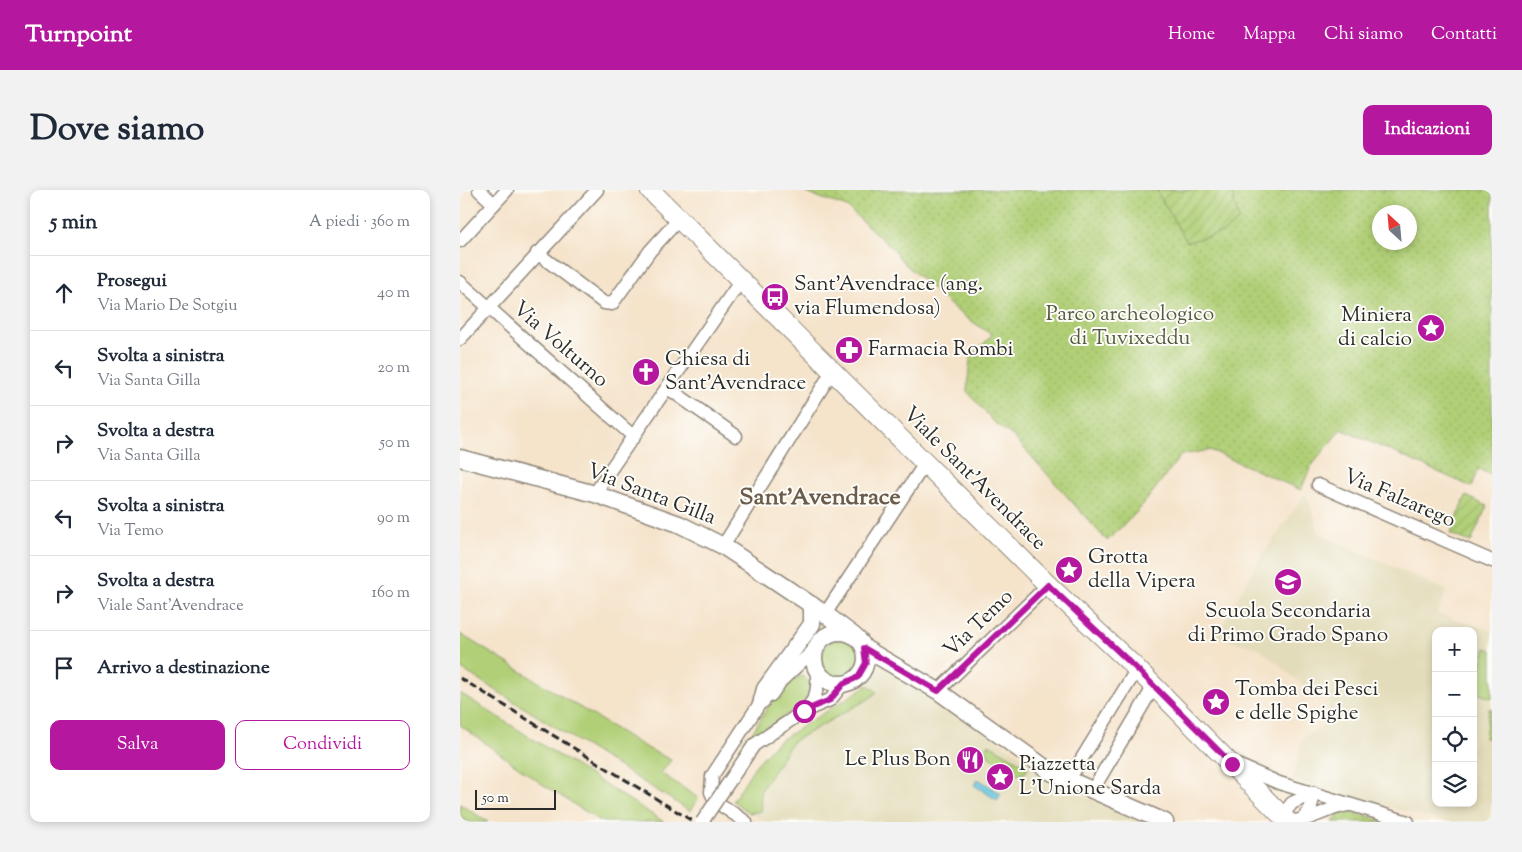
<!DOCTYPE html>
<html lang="it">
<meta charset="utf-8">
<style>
body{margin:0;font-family:"Sorts Mill Goudy",serif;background:#f2f2f3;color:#1f2937}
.controls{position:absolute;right:15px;bottom:15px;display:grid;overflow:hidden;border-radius:10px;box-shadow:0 2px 8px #0003}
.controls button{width:45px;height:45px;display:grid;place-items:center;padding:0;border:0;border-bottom:1px solid #e0e1e3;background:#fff;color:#1f2937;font:25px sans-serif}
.compass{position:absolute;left:912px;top:15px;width:45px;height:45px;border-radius:50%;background:#fff;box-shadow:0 2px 8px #0003;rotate:334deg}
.scale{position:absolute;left:15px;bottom:12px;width:81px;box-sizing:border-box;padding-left:5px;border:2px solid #2b2b2b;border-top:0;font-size:14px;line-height:18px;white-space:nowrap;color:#2b2b2b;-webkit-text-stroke:4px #fdfcf7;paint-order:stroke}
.stop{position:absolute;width:15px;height:15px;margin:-11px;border:4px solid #b5179e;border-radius:50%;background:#fff}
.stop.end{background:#b5179e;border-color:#fff;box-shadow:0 1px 5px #0008}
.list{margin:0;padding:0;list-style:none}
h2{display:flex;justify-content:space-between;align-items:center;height:65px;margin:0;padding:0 20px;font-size:21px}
h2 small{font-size:16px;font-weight:400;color:#747a83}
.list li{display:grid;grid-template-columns:32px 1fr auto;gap:15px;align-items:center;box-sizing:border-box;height:75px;padding:0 20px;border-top:1px solid #e0e1e3}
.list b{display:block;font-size:19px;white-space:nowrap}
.list p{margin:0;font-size:16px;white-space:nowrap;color:#747a83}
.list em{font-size:16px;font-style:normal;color:#747a83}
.actions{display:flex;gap:10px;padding:15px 20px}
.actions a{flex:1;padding:11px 0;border:1px solid #b5179e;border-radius:10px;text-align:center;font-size:18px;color:#b5179e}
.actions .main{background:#b5179e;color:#fff}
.icon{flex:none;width:28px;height:28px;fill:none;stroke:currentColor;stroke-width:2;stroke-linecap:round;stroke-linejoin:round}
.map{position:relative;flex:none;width:1032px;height:632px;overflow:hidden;border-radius:10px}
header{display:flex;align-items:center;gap:30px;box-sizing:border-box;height:70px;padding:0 25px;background:#b5179e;color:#fff}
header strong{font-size:24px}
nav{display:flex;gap:28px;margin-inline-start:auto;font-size:18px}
.intro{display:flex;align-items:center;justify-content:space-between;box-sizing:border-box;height:120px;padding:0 30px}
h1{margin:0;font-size:35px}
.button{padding:12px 22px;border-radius:10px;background:#b5179e;color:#fff;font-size:18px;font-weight:700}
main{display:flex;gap:30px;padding:0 30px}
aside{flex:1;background:#fff;border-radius:10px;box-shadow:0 2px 8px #0003}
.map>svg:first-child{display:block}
.built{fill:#e3dcba;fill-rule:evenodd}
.grass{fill:#b0cf76;stroke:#6e7d50}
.park{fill:url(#park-dots);stroke:#6e7d50;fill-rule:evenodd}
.garden{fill:url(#garden-furrows);stroke:#6e7d50}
.water{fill:#62c5e0;stroke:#467886}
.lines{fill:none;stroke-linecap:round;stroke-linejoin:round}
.minor-casing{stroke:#90877a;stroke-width:15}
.tertiary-casing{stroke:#90877a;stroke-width:19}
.secondary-casing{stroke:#90877a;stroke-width:21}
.minor{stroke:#fff;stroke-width:12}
.tertiary{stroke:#fff;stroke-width:16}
.secondary{stroke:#fff;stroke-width:19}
.rail{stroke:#2b2b2b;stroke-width:3;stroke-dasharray:8 4;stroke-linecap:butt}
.minor-bridge-casing{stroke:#90877a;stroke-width:15;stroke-linecap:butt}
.minor-bridge{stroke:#fff;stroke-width:12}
.route{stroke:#b5179e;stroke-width:6}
.labels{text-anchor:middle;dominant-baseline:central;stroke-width:4;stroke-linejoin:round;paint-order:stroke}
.poi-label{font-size:21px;fill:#2b2b2b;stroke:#fdfcf7;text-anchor:start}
.park-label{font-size:21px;fill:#535c42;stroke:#fdfcf7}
.street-label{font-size:21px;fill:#2b2b2b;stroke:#fdfcf7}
.quarter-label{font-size:24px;font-weight:bold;fill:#6a5c4c;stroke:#fdfcf7}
</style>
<header>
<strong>Turnpoint</strong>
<nav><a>Home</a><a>Mappa</a><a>Chi siamo</a><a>Contatti</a></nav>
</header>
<div class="intro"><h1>Dove siamo</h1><a class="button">Indicazioni</a></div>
<main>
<aside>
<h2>5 min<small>A piedi · 360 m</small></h2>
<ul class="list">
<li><svg class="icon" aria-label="ahead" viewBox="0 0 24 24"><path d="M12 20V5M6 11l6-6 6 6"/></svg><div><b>Prosegui</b><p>Via Mario De Sotgiu</p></div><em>40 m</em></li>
<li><svg class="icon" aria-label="left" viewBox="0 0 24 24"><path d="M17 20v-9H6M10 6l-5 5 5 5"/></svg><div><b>Svolta a sinistra</b><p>Via Santa Gilla</p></div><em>20 m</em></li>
<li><svg class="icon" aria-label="right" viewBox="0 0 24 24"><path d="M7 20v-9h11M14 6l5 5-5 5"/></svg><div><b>Svolta a destra</b><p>Via Santa Gilla</p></div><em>50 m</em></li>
<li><svg class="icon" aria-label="left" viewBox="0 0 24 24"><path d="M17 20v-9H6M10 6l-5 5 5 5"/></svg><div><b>Svolta a sinistra</b><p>Via Temo</p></div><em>90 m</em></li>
<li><svg class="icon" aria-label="right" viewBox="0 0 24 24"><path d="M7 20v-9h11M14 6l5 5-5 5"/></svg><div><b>Svolta a destra</b><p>Viale Sant'Avendrace</p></div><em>160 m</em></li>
<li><svg class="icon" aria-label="arrive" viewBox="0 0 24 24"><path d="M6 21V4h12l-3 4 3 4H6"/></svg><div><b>Arrivo a destinazione</b></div></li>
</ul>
<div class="actions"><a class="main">Salva</a><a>Condividi</a></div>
</aside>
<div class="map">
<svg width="1032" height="632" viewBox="0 0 1032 632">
<defs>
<pattern id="park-dots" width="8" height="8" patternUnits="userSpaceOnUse" patternTransform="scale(1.25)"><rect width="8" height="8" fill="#b0cf76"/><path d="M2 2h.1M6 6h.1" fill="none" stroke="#98b266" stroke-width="1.8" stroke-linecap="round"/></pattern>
<pattern id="garden-furrows" width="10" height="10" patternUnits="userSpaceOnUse" patternTransform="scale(1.25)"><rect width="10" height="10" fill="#b0cf76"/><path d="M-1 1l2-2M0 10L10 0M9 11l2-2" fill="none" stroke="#98b266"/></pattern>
</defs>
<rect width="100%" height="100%" fill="#fdfcf7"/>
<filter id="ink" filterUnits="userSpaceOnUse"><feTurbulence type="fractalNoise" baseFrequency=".02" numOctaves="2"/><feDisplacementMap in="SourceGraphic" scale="10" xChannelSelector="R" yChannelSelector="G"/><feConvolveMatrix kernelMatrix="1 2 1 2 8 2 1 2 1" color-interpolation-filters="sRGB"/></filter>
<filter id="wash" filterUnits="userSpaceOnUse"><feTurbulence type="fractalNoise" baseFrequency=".0096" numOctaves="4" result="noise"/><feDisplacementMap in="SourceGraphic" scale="20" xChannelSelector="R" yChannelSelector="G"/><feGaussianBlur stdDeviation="1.12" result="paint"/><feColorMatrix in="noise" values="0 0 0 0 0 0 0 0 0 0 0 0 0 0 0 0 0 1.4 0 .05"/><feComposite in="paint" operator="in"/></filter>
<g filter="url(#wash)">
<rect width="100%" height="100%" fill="#f5e3ca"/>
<g class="built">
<path d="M 846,303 L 860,344 L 987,401 L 977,424 L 1032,441 L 1032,615 L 1027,632 L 986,632 L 833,591 L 842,549 L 867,532 L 869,500 L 843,495 L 799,458 L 756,447 L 797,373 ZM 976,441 L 1013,441 L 1013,613 L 976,613 Z"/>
<polygon points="421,474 615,602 679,632 305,632 273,611 295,576 316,553 408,495"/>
</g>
<g class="grass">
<polygon points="0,444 183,556 211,570 201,583 238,608 230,621 0,478"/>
<circle cx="381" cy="468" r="19"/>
<polygon points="1026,458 1032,460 1032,508 1013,502"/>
<path d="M 343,486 L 352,495 L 350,505 L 339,516 L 287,551 C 298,534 322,488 343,486 Z"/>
<polygon points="408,495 417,502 410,508 332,552 300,602 301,621 289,623 273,611 295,576 316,553"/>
<polygon points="0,503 204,632 142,632 82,594 0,535"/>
<polygon points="1029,519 1032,519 1032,549 1025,548"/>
<polygon points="529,554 568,577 566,582 558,585 529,566 525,561"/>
<polygon points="0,614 28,632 9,632 0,628"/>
</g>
<g class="park">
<path d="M 344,0 L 1032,0 L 1032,285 L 1018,279 L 1012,297 L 881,239 L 850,278 L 841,300 L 750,260 L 721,265 L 678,321 L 647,351 L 554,247 L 534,232 L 507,201 L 510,168 L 532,145 L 497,121 L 443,72 L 433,59 L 387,17 L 346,3 ZM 919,22 L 949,22 L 949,52 L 919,52 Z"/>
<polygon points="882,619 928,632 873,632"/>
</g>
<g class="garden">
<polygon points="696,0 771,0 779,30 764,42 727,52"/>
<polygon points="1006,306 1027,316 1011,352 990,344"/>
</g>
<polygon class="water" points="518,589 541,604 537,610 514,595"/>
</g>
<g filter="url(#ink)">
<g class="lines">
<defs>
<g id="minor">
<polyline points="19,0 34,14"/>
<polyline points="0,51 47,0"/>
<polyline points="77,63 144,113 152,114 190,61 219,29"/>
<polyline points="0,92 174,247"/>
<polyline points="0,149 137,0"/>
<polyline points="208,198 276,246"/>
<polyline points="858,295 1032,371"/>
<polyline points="135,304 148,283 282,89"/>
<polyline points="263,356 373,180"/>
<polyline points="365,424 466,272"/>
<polyline points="478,501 588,395"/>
<path d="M 346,519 C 358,507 358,496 357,480"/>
<polyline points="344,521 370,510 383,494"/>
<polyline points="775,574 819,593 948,632"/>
<polyline points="608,591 677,479"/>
<polyline points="632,601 694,496"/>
<polyline points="822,626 832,613 854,603"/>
<path d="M 827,631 C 852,632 865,618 888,615"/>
<polyline points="286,632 255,611 251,602 252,586 302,510 311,505 321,491 356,458"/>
<path d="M 838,632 C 849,625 852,616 854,603"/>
</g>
<g id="tertiary">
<polyline points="0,268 135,304 219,334 263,356 365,424 393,445"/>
<circle cx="380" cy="468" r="26"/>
<polyline points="404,458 478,501 591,582 705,632"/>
<polyline points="302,510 305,499 352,434 352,415"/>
</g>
<polyline id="secondary" points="190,0 588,395 677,479 828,632"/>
</defs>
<use href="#minor" class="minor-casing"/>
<use href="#tertiary" class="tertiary-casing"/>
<use href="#secondary" class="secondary-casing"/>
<use href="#minor" class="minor"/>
<use href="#tertiary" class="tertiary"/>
<use href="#secondary" class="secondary"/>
<polyline class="rail" points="0,488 234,632"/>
<defs>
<polyline id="minor-bridge" points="242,632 294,555 344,521"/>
</defs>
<use href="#minor-bridge" class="minor-bridge-casing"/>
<use href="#minor-bridge" class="minor-bridge"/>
</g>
</g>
<g class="lines" filter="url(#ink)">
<polyline class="route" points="344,521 370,510 383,494 398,487 406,473 404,458 478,501 588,395 677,479 772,574"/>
</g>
<defs>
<symbol id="bus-disc" viewBox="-11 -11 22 22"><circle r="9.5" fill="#b5179e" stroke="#fdfcf7"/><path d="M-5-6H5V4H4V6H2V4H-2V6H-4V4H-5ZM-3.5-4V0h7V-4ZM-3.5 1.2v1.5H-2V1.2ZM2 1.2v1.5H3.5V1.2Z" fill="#fff"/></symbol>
<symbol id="sight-disc" viewBox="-11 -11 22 22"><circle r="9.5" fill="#b5179e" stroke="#fdfcf7"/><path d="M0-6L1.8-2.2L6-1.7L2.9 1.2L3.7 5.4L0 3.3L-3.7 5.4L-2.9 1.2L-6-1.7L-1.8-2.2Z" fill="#fff"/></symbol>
<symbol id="pharmacy-disc" viewBox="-11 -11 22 22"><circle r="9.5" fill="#b5179e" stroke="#fdfcf7"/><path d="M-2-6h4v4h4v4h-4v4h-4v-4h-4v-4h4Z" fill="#fff"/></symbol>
<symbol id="church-disc" viewBox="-11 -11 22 22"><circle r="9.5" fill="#b5179e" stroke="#fdfcf7"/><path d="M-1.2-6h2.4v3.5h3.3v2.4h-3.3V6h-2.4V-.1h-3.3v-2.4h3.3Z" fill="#fff"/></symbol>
<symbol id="school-disc" viewBox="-11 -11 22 22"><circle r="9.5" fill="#b5179e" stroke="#fdfcf7"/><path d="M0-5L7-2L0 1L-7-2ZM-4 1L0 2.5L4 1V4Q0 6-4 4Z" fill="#fff"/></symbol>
<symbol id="restaurant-disc" viewBox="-11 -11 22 22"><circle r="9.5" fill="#b5179e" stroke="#fdfcf7"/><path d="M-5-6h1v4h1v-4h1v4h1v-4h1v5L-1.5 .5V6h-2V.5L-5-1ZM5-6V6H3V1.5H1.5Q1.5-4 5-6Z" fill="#fff"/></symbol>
</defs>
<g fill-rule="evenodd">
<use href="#bus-disc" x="299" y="91" width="32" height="32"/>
<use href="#sight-disc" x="955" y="122" width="32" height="32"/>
<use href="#pharmacy-disc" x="373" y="144" width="32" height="32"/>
<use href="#church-disc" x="170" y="166" width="32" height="32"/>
<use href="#sight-disc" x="593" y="364" width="32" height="32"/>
<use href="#school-disc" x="812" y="376" width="32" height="32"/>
<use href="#sight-disc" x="740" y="496" width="32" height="32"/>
<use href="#restaurant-disc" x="494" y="554" width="32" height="32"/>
<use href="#sight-disc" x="524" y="571" width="32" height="32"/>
</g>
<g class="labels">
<g class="poi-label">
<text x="334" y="95">Sant'Avendrace (ang.<tspan x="334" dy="24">via Flumendosa)</tspan></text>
<text x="952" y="126" text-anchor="end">Miniera<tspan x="952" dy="24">di calcio</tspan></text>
<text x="408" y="160">Farmacia Rombi</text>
<text x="205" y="170">Chiesa di<tspan x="205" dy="24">Sant'Avendrace</tspan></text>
<text x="628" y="368">Grotta<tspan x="628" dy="24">della Vipera</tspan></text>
<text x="828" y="422" text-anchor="middle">Scuola Secondaria<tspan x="828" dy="24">di Primo Grado Spano</tspan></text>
<text x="775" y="500">Tomba dei Pesci<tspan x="775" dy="24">e delle Spighe</tspan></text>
<text x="491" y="570" text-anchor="end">Le Plus Bon</text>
<text x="559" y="575">Piazzetta<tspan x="559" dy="24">L'Unione Sarda</tspan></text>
</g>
<g class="park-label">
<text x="670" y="125">Parco archeologico<tspan x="670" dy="24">di Tuvixeddu</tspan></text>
</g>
<g class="street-label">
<text transform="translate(100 155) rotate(41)">Via Volturno</text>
<text transform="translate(514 289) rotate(45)">Viale Sant'Avendrace</text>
<text transform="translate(191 305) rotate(21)">Via Santa Gilla</text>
<text transform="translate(939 309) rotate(23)">Via Falzarego</text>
<text transform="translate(519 434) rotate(-44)">Via Temo</text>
</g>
<g class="quarter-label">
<text x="360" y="308">Sant'Avendrace</text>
</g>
</g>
</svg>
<div class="controls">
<button>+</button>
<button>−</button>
<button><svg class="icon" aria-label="locate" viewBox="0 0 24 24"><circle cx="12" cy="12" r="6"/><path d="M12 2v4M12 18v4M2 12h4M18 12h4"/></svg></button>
<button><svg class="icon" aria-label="layers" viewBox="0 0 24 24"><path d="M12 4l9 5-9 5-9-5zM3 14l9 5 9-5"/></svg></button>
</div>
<svg class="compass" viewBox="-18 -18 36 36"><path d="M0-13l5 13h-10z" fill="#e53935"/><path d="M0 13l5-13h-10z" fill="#747a83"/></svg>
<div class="scale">50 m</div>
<div class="stop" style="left:344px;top:521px"></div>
<div class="stop end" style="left:772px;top:574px"></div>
</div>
</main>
